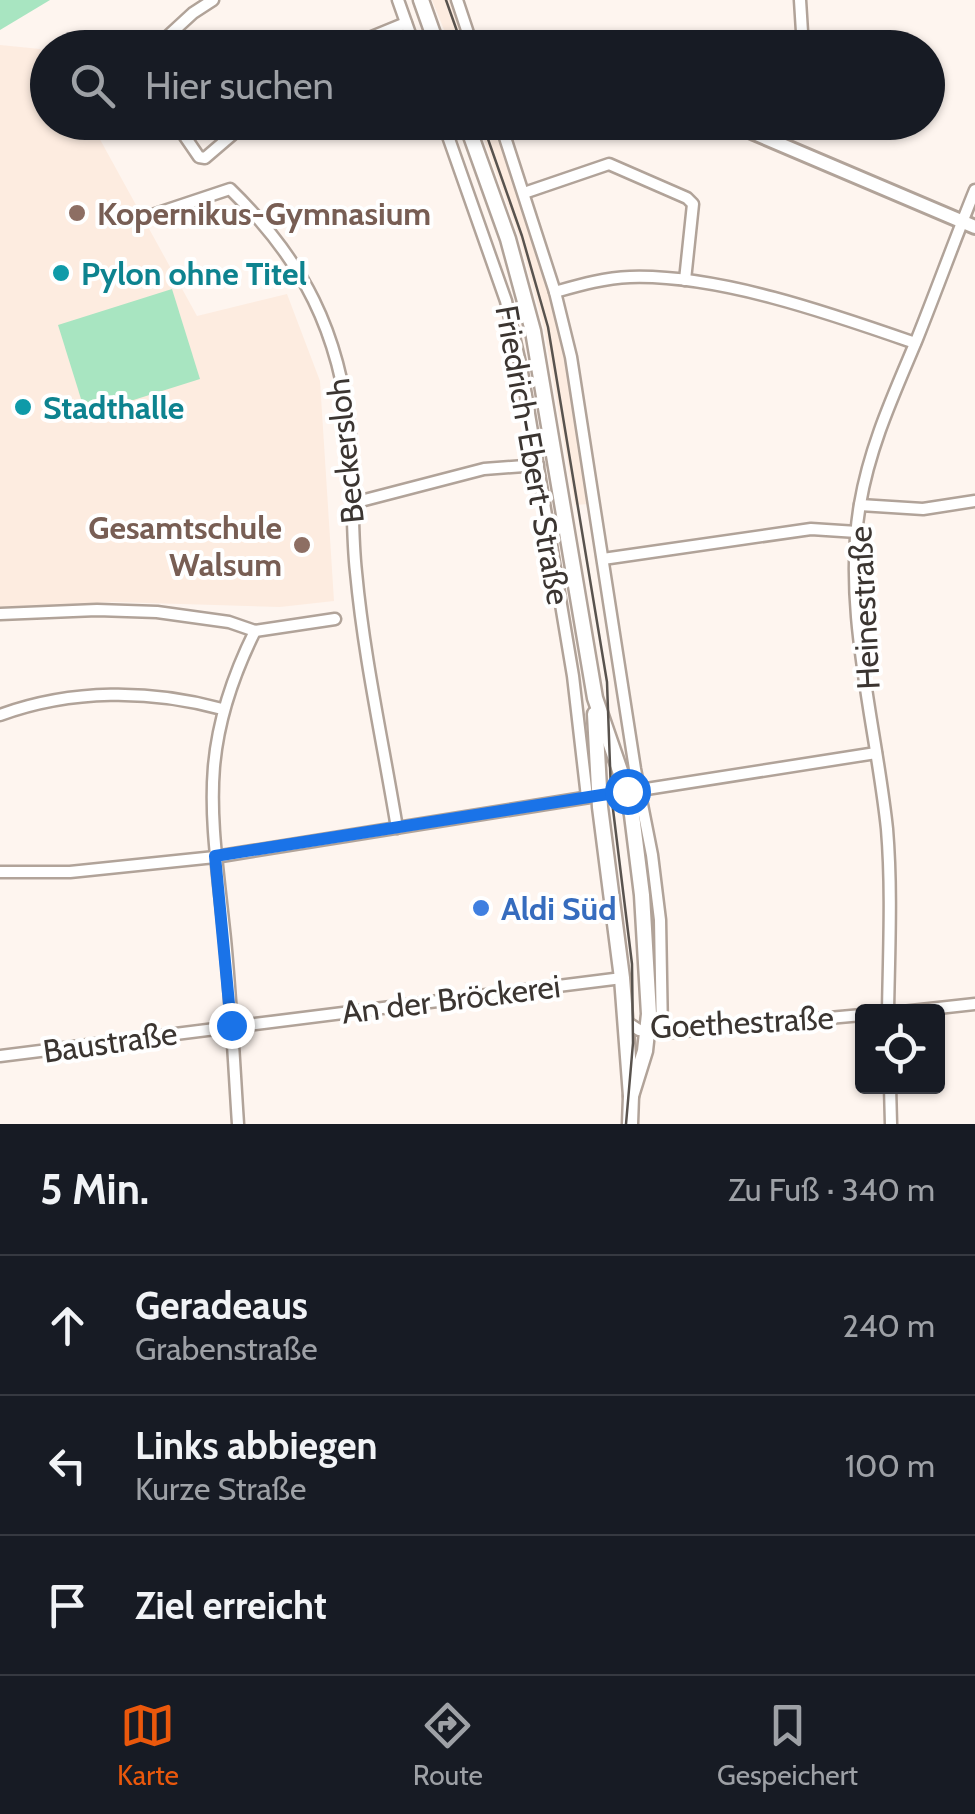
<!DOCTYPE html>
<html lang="de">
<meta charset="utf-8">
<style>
body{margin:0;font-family:Cabin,sans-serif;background:#20242c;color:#f1f3f6}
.controls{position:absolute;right:30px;bottom:30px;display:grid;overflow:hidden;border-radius:10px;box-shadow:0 2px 8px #0004}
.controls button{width:90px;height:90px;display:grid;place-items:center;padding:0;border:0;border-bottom:2px solid #363941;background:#171b24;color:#f1f3f6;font:50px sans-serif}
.stop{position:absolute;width:30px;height:30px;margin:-22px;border:8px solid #1a73e8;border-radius:50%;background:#fff}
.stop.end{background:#1a73e8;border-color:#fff;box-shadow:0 2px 10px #0008}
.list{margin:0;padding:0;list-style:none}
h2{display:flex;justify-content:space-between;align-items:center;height:130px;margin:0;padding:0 40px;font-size:42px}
h2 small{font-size:32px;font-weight:400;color:#9ea1a6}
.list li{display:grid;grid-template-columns:65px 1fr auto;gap:30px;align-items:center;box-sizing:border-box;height:140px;padding:0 40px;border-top:2px solid #363941}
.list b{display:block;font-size:38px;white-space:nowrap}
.list p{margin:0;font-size:32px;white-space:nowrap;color:#9ea1a6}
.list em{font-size:32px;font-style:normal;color:#9ea1a6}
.icon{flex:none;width:55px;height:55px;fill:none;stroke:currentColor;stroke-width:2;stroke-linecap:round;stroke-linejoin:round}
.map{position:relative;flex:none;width:975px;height:1124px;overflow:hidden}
.search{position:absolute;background:#171b24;box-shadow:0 2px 8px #0004;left:30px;right:30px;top:30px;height:110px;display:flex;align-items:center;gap:25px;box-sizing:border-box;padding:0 35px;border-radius:55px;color:#9ea1a6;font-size:38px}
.sheet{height:550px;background:#171b24}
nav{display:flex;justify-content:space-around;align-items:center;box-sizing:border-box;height:140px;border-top:2px solid #363941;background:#171b24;font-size:28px;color:#9ea1a6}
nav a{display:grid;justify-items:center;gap:5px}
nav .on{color:#ea580c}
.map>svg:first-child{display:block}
.built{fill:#fdece0}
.green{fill:#a8e5c1}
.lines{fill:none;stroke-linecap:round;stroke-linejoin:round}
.minor-casing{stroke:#b1a399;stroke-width:15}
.tertiary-casing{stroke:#b1a399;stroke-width:18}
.secondary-casing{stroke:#b1a399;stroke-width:19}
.minor{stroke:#fff;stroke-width:10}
.tertiary{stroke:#fff;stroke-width:12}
.secondary{stroke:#fff;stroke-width:14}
.tram{stroke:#59534e;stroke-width:2.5}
.route{stroke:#1a73e8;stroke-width:12}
.education-dot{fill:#8d6e63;stroke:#fff;stroke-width:4}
.culture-dot{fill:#0f9aa8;stroke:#fff;stroke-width:4}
.shop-dot{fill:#3f7fe0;stroke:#fff;stroke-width:4}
.labels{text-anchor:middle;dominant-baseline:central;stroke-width:8;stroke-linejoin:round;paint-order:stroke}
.education-label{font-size:32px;font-weight:bold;fill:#785e54;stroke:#fff;text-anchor:start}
.culture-label{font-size:32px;font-weight:bold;fill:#0d838f;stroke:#fff;text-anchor:start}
.street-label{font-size:32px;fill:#3b3531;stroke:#fff}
.shop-label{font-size:32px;font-weight:bold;fill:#366cbe;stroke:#fff;text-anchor:start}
</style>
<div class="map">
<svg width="975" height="1124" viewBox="0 0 975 1124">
<rect width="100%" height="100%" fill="#fef5ef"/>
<g class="built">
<polygon points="432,0 453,0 466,47 451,47"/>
<polygon points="0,45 40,49 47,55 48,122 91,123 197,316 287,294 320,381 334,601 280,607 114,602 0,608"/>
<polygon points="478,123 493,123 543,266 566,364 589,504 575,505 544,328 519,236"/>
</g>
<g class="green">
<polygon points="0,0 50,0 0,30"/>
<polygon points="172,289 200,379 86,415 58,325"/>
</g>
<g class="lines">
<defs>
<g id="minor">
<polyline points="398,0 415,48"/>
<polyline points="457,0 473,48"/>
<polyline points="800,0 803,48"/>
<polyline points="155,48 193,13 213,0"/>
<polyline points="345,48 406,23"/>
<polyline points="175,122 199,157 205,158 247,122"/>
<polyline points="443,122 506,301 522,372 573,676 587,797"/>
<polyline points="500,122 555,292 571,357 635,769 652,855 660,920 662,1033"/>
<polyline points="524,193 609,164 687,198 693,204 685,280"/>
<path d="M 149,216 L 230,189 C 303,260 340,332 350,436 C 354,481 351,527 356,572 C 364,658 383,743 397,828"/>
<path d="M 555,292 C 580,285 604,278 630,277 C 718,274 832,314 915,343"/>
<polyline points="353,503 484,469 538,465"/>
<polyline points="860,505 923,509 975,501"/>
<polyline points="603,559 811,529 857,532"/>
<polyline points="0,614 97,610 157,612 229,622 255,631 335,619"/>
<path d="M 0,715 C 71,689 150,689 222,709"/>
<polyline points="640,790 876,753"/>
<polyline points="0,872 70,872 215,857 627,791"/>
<path d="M 888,1012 C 889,951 892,889 887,829 C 876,724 842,608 860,504 C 870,445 894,394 917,339 C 937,289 955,239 975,190"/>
<polyline points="902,1012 975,1004"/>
<polyline points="625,1021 639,1030 662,1033 862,1015"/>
<polyline points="0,1056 622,978"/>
<polyline points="890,1086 891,1124"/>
<path d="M 238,1124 C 234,1063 231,1001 225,939 C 212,814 196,750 255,631"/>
</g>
<g id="tertiary">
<polyline points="435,38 453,48"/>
<polyline points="501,48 528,48"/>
<polyline points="728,122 975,227"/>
</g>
<g id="secondary">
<polyline points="421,0 438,48"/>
<polyline points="466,122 508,239 533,331 595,698 627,791 632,815 642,895 649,1014 645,1051 631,1096"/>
<polyline points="595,714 600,807 622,978 631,1096 630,1124"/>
</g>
</defs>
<use href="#minor" class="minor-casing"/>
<use href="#tertiary" class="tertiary-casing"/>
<use href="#secondary" class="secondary-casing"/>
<use href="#minor" class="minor"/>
<use href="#tertiary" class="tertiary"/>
<use href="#secondary" class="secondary"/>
<g class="tram">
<polyline points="446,0 463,48"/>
<polyline points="482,122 522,236 548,327 607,682 611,793 632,964 633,1043 626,1124"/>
</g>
</g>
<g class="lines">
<polyline class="route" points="231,1025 215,856 627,791"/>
</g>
<g class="education-dot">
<circle cx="77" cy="213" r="10"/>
<circle cx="302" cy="545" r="10"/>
</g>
<g class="culture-dot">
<circle cx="61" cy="273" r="10"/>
<circle cx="23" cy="407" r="10"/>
</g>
<circle class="shop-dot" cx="481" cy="908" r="10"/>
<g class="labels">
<g class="education-label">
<text x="97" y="213">Kopernikus-Gymnasium</text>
<text x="282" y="527" text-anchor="end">Gesamtschule<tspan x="282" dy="37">Walsum</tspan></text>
</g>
<g class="culture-label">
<text x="81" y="273">Pylon ohne Titel</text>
<text x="43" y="407">Stadthalle</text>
</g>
<g class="street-label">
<text transform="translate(345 451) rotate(-96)">Beckersloh</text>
<text transform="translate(533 455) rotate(80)">Friedrich-Ebert-Straße</text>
<text transform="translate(864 608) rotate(-93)">Heinestraße</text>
<text transform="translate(451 999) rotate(-7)">An der Bröckerei</text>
<text transform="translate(742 1022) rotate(-3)">Goethestraße</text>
<text transform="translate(110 1042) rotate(-8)">Baustraße</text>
</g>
<g class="shop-label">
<text x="501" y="908">Aldi Süd</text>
</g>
</g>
</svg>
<div class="controls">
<button><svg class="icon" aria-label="locate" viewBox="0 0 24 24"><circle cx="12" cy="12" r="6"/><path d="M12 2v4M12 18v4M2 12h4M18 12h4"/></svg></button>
</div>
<div class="stop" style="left:627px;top:791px"></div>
<div class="stop end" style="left:231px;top:1025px"></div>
<div class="search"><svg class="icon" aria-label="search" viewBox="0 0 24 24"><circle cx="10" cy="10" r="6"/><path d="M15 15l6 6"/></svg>Hier suchen</div>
</div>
<section class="sheet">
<h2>5 Min.<small>Zu Fuß · 340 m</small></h2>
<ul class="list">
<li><svg class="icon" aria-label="ahead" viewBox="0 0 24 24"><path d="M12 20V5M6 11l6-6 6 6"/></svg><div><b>Geradeaus</b><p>Grabenstraße</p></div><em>240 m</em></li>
<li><svg class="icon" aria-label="left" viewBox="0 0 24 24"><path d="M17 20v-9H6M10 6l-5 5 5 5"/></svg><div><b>Links abbiegen</b><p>Kurze Straße</p></div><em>100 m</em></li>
<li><svg class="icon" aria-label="arrive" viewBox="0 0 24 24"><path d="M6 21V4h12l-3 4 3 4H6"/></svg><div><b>Ziel erreicht</b></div></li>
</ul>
</section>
<nav>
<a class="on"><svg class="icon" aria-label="map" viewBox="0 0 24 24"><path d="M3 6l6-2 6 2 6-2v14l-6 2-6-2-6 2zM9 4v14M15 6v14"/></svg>Karte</a>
<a><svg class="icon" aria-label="directions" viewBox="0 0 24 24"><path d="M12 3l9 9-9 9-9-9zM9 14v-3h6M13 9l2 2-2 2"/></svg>Route</a>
<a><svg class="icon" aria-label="saved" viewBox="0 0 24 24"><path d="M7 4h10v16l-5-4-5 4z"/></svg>Gespeichert</a>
</nav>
